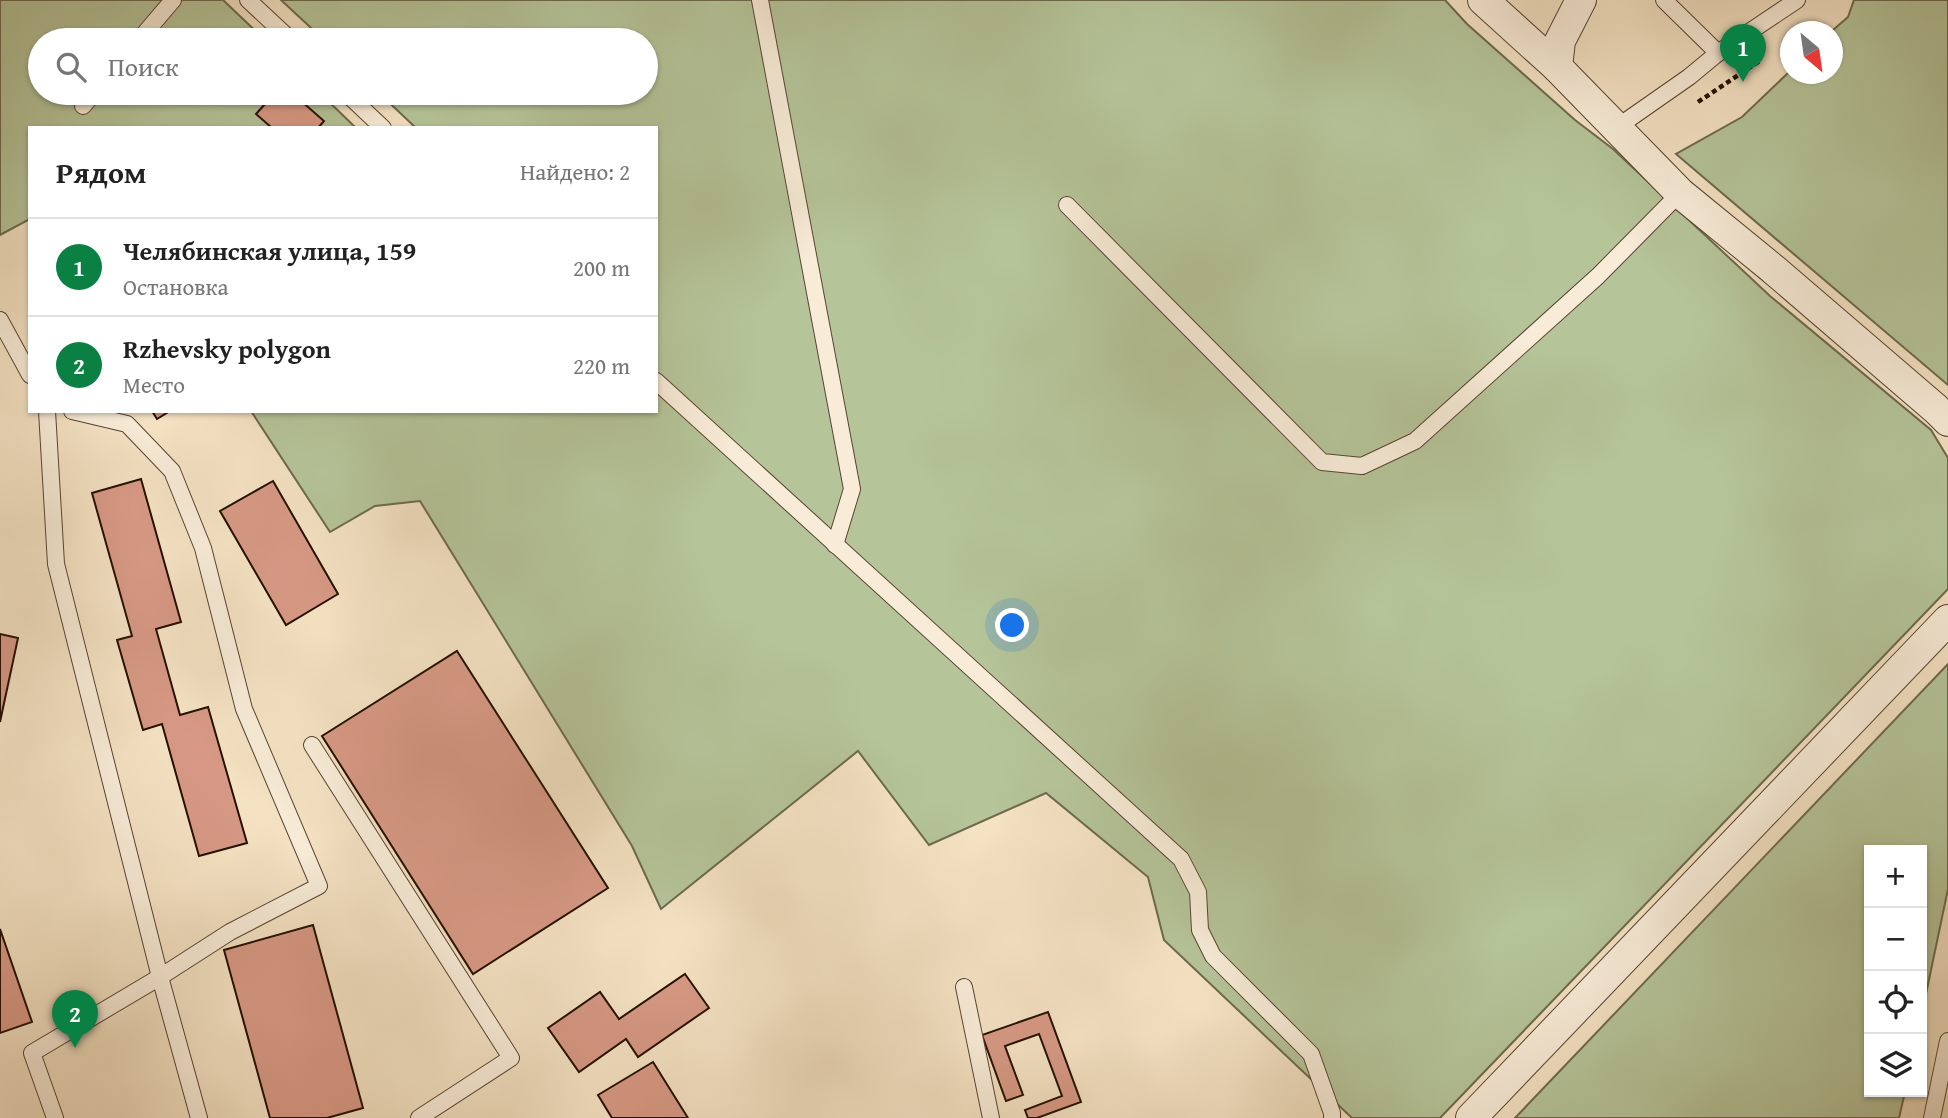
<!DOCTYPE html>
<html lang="ru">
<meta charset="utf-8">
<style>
body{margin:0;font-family:"Gentium Book Plus",serif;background:#f2f2f2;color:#222}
.controls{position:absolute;right:21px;bottom:21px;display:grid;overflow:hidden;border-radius:0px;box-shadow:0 2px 5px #0004}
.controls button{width:63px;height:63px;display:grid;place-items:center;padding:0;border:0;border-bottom:2px solid #e0e0e0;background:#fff;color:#222;font:35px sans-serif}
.compass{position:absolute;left:1780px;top:21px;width:63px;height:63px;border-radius:50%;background:#fff;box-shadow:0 2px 5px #0004;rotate:151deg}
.you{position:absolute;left:1013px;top:626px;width:24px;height:24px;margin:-18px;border:5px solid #fff;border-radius:50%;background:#1a73e8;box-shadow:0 0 0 10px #1a73e833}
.badge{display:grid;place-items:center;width:46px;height:46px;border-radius:50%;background:#0b8043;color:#fff;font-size:23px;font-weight:700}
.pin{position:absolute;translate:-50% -58px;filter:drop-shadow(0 2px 4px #0008)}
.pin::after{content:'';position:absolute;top:37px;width:24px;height:21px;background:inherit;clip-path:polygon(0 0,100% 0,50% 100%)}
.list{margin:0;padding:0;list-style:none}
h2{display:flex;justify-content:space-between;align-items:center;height:91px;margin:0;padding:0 28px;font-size:30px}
h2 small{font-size:23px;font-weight:400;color:#767676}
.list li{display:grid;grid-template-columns:46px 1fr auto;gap:21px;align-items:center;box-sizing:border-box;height:98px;padding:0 28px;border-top:2px solid #e0e0e0}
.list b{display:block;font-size:26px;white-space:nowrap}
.list p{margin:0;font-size:23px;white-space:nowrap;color:#767676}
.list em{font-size:23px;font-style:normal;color:#767676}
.icon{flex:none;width:38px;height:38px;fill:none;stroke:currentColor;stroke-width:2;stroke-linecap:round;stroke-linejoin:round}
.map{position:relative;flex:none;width:1948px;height:1118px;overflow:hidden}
.search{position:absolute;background:#fff;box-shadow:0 2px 5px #0004;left:28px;top:28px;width:630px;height:77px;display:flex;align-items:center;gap:18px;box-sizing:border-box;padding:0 24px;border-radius:38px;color:#767676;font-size:26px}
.panel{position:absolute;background:#fff;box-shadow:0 2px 5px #0004;left:28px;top:126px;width:630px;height:287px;border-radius:0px}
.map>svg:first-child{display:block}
.green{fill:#b5c499;stroke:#6d6a4d;stroke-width:2}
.building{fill:#d79985;stroke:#251001;stroke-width:2}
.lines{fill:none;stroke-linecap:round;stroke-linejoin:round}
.lane-casing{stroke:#594432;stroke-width:18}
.street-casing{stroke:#594432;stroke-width:32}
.path{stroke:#251001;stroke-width:4.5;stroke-dasharray:5 3.5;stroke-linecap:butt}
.lane{stroke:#f8ecd8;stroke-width:16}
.street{stroke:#f8ecd8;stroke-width:30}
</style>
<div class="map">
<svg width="1948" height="1118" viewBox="0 0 1948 1118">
<rect width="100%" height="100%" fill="#f4e2c3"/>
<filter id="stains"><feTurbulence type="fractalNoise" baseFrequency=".00286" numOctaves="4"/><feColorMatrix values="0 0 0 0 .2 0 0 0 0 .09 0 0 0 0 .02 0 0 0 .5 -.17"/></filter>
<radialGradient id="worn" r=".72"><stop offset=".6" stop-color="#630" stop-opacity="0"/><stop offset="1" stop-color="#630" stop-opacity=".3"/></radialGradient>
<g class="green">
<polygon points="0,0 223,0 265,40 40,40 40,93 320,93 356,128 30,128 30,219 0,235"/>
<polygon points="281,0 1445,0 1467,24 1575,120 1613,149 1770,296 1931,430 1948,458 1948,589 1440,1118 1352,1118 1164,940 1148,877 1046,793 929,845 858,751 661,909 632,846 420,501 375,506 330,532 251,411 656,411 656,128 416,128 379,93 646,93 646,40 324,40"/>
<polygon points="1854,0 1948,0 1948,385 1676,154 1742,117 1790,71 1790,74 1832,74 1832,31 1848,17"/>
<polygon points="1948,664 1948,889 1922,1013 1922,850 1869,850 1869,1092 1905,1092 1899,1118 1515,1118"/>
</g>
<g class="building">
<polygon points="275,93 292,93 324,121 318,128 272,128 256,114"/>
<polygon points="152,411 170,411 157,419"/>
<polygon points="141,479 181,622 156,629 180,715 208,707 247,843 199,856 162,724 143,730 117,640 132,636 92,493"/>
<polygon points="273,481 338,594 286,625 220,511"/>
<polygon points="0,634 18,638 0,722"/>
<polygon points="457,651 608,888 473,974 322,736"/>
<polygon points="313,925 363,1108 327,1118 270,1118 224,950"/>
<polygon points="0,929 32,1022 0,1033"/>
<polygon points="685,974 709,1008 638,1057 626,1039 579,1072 548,1028 600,992 619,1019"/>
<polygon points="1048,1012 1081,1102 1037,1118 1028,1118 1025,1110 1062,1096 1039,1034 1005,1046 1023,1095 1006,1101 982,1035"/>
<polygon points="653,1062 688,1118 612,1118 598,1095"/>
</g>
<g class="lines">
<defs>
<g id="lane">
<polyline points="248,0 291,40"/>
<polyline points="760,0 852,489 835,545"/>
<polyline points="139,40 173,0"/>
<polyline points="1718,53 1797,0"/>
<polyline points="346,93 383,128"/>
<polyline points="83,106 94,93"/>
<polyline points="1616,128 1689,77 1718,53 1664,0"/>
<polyline points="1067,205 1322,462 1362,466 1415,441 1598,276 1680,193"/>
<polyline points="0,320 30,375"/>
<polyline points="656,381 1181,859 1198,892 1200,930 1213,956 1311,1054 1332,1113 1332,1118"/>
<polyline points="47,411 56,564 160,977 199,1118"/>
<polyline points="312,745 511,1058 419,1118"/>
<polyline points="964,987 991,1118"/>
<polyline points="55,1118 32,1053 160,977 230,932 319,886 244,709 203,548 172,471 127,424 72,411"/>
<polyline points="1932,1118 1948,1041"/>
</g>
<g id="street">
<polyline points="1483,0 1557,67 1680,193 1773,269 1936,409 1948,421"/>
<polyline points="1557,67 1560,41 1581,0"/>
<polyline points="1471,1118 1948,620"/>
</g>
</defs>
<use href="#lane" class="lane-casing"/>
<use href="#street" class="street-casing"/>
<polyline class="path" points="1698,102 1761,60"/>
<use href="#lane" class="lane"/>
<use href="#street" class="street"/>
</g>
<rect width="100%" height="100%" filter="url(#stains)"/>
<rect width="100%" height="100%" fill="url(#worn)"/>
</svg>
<div class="controls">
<button>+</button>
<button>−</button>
<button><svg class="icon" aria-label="locate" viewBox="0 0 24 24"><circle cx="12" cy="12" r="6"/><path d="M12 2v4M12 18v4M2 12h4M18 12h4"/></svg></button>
<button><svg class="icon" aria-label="layers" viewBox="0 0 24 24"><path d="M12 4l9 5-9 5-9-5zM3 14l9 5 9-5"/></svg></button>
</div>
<svg class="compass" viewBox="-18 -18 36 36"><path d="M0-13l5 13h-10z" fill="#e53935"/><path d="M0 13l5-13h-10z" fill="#767676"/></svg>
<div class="you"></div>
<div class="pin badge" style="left:1743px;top:82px">1</div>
<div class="pin badge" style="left:75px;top:1048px">2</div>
<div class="search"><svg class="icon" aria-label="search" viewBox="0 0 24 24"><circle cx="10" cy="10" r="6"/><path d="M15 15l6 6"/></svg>Поиск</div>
<section class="panel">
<h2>Рядом<small>Найдено: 2</small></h2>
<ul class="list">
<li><span class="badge">1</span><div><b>Челябинская улица, 159</b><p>Остановка</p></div><em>200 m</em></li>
<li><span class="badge">2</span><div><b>Rzhevsky polygon</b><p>Место</p></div><em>220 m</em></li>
</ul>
</section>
</div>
